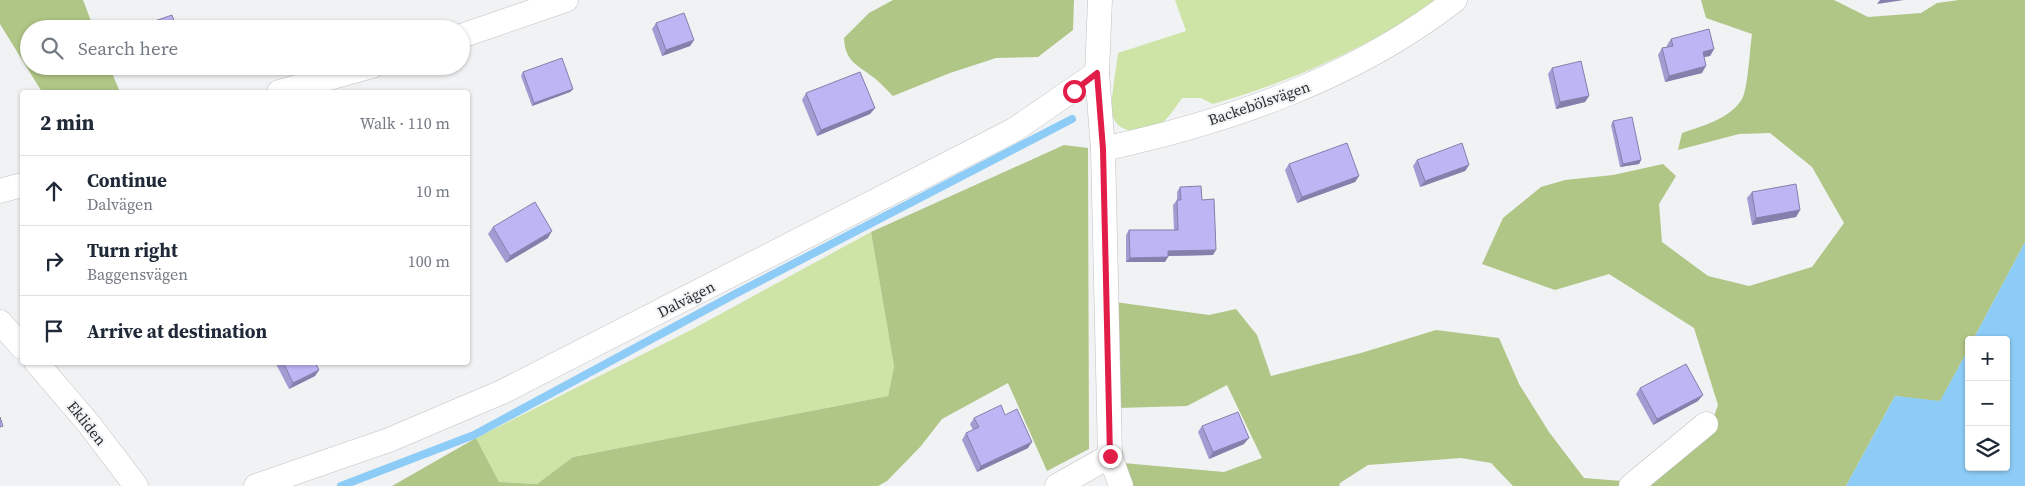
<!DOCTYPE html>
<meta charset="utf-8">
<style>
body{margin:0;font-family:"Source Serif 4",serif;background:#f6f6f7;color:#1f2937}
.controls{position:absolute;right:15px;bottom:15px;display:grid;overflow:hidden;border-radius:5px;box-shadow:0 1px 4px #0004}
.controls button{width:45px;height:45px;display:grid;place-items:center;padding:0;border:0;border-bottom:1px solid #e0e1e3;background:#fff;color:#1f2937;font:25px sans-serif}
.stop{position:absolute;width:15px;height:15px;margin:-11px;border:4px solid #e11d48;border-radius:50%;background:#fff}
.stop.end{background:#e11d48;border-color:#fff;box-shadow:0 1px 5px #0008}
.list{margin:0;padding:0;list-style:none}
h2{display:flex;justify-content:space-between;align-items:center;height:65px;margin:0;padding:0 20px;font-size:21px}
h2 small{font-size:16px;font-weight:400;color:#747a83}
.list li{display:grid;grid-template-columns:32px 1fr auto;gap:15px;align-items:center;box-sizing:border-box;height:70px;padding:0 20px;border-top:1px solid #e0e1e3}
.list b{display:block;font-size:19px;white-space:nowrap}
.list p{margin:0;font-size:16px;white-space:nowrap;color:#747a83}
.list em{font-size:16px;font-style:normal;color:#747a83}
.icon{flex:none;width:28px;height:28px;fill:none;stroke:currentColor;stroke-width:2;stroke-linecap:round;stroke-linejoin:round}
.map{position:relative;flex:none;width:2025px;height:486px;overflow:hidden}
.search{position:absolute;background:#fff;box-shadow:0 1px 4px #0004;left:20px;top:20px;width:450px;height:55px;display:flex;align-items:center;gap:12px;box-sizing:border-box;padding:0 18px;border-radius:28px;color:#747a83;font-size:19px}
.panel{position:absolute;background:#fff;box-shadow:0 1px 4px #0004;left:20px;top:90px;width:450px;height:275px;border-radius:5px}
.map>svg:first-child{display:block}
.green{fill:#cee4a6}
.forest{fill:#b0c686}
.water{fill:#8dccf7}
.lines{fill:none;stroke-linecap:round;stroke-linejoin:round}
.stream{stroke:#8dccf7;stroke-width:8}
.minor-casing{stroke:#bfc1c2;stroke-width:25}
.minor{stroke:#fff;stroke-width:24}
.wall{fill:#a39cd2}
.shaded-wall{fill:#847fab}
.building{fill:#bdb5f4;stroke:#847fab}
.route{stroke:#e11d48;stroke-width:6}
.labels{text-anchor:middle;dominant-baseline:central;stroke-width:4;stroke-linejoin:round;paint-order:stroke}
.street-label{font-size:15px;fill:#2c2d2e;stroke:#f0f2f4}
</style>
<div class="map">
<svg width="2025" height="486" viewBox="0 0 2025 486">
<rect width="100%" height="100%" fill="#f0f2f4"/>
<g class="green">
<path d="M 1175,0 L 1439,0 C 1426,12 1409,19 1393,28 C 1336,61 1276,86 1213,104 L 1201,98 L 1182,98 C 1176,106 1168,120 1159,125 C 1143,134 1115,135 1112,112 C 1111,93 1116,72 1118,53 L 1186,31 Z"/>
<polygon points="871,232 894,366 888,396 573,457 537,484 499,482 476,438 691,330"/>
</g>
<g class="forest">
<polygon points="0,0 83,0 94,29 29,29 29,66 109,66 120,92 42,92 0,24"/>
<path d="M 893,0 L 1074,0 L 1073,30 L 1038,57 L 996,58 L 950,73 L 893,96 C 887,90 880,82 873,77 C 856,64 845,61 844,38 L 869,13 Z"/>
<path d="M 1701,0 L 1834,0 L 1868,17 L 1921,13 L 1937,3 L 1959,0 L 2025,0 L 2025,242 L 1973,340 L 1969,340 L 1969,348 L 1940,402 L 1895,396 L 1846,486 L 1513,486 L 1491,463 L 1461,458 L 1368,465 L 1340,483 L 1339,486 L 1132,486 L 1123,463 L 1224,472 L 1262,458 L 1227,385 L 1187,406 L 1117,408 L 1115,302 L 1209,315 L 1236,309 L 1257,335 L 1271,376 L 1361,353 L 1436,330 L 1499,338 L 1519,384 L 1549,432 L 1584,478 L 1647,483 L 1707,436 L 1718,405 L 1694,328 L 1609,274 L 1555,290 L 1482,264 L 1503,218 L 1541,187 L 1565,180 L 1613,175 L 1663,164 L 1676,176 L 1659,204 L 1662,242 L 1708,276 L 1749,286 L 1812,267 L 1844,223 L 1812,167 L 1770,133 L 1739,134 L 1678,150 L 1682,133 C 1702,126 1730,119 1742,99 C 1748,89 1750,47 1752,34 L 1706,18 Z"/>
<polygon points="1064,145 1088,148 1089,449 1047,471 1008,383 942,419 921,446 887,481 878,486 392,486 476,438 499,482 537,484 573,457 888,396 894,366 871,232"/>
</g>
<polygon class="water" points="2025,242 2025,486 1846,486 1895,396 1940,401 1969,348 1969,467 2006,467 2006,340 1973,340"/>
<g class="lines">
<polyline class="stream" points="341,486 474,435 735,294 1072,119"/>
<defs>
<g id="minor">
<polyline points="461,36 566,0"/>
<polyline points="279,92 372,66"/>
<path d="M 1103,149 C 1228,122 1353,79 1455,0"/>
<polyline points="0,191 22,185"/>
<polyline points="0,322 22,347"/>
<polyline points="36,362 89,424 136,486"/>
<polyline points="1110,456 1121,486"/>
<polyline points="256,486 389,440 502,392 1014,130 1097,73"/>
<polyline points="1057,486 1110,456 1103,149 1097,73 1100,0"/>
<polyline points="1631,486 1706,424"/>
</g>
</defs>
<use href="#minor" class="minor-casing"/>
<use href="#minor" class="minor"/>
</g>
<g class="wall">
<polygon points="152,22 177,29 151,29 150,25"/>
<polygon points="656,23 694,40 690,46 662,56 652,29"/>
<polygon points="1671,39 1714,49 1710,56 1704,57 1702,73 1665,82 1658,55 1662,48 1667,47 1667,45"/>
<polygon points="239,66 264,66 240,73"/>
<polygon points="1552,68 1589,96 1585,102 1556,109 1548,74"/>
<polygon points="523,72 573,89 570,92 532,106 521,76"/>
<polygon points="806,93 875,108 870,114 817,136 802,100"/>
<polygon points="1613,121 1641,160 1639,164 1620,167 1611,125"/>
<polygon points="1417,160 1469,165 1465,171 1420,187 1413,166"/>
<polygon points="1289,164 1359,176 1355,182 1297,203 1285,170"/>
<polygon points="1180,187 1202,200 1213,255 1168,256 1165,262 1126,262 1126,235 1129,230 1174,230 1173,205 1177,200 1177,192"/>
<polygon points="1752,192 1800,210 1796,217 1752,225 1747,198"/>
<polygon points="493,227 548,238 506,263 488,234"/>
<polygon points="275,362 315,362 319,370 315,376 289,389"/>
<polygon points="1640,388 1698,401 1653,425 1636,394"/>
<polygon points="1005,415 1028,448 977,472 962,440 966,433 973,430 970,424 974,418"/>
<polygon points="1202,426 1244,444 1209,459 1198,432"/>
</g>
<g class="shaded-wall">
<polygon points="1880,0 1904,0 1877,4"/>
<polygon points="694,40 690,46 662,56 666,50"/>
<polygon points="1714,49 1710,56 1698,58 1703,52"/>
<polygon points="254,66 264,66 240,73 243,69"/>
<polygon points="1706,66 1702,73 1665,82 1669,76"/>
<polygon points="573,89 570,92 532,106 534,103"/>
<polygon points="1589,96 1585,102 1556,109 1560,102"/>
<polygon points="875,108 870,114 817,136 821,130"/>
<polygon points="1641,160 1639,164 1620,167 1623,164"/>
<polygon points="1469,165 1465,171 1420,187 1425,181"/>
<polygon points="1359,176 1355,182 1297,203 1302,197"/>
<polygon points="1800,210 1796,217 1752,225 1756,218"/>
<polygon points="552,231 548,238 506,263 510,256"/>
<polygon points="1216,250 1213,255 1165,256 1168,251"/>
<polygon points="1168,257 1165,262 1126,262 1130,258"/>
<polygon points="319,370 315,376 289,389 293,383"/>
<polygon points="1703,395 1698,401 1653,425 1657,419"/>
<polygon points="1249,438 1244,444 1209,459 1213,452"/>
<polygon points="1032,442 1028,448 977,472 981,466"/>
</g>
<g class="building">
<polygon points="684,13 694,40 666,50 656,23"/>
<polygon points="172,15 177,29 155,29 152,22"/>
<polygon points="1709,29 1714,49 1703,52 1706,66 1669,76 1662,48 1673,46 1671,39"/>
<polygon points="562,58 573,89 534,103 523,72"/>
<polygon points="1581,61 1589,96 1560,102 1552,68"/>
<polygon points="242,66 254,66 243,69"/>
<polygon points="860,72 875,108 821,130 806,93"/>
<polygon points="1632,117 1641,160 1623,164 1613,121"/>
<polygon points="1347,143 1359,176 1302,197 1289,164"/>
<polygon points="1462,143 1469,165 1425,181 1417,160"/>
<polygon points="1796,184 1800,210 1756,218 1752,192"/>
<polygon points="1201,186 1202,200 1214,199 1216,250 1168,251 1168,257 1130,258 1129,230 1178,230 1177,200 1181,200 1180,187"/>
<polygon points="535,202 552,231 510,256 493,227"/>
<polygon points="283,362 315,362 319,370 293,383"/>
<polygon points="1686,364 1703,395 1657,419 1640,388"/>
<polygon points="1001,405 1005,415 1017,409 1032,442 981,466 966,433 979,427 974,418"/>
<polygon points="1238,412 1249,438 1213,452 1202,426"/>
<polygon points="0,417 3,426 0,427"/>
</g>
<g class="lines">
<polyline class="route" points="1074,91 1097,73 1103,149 1110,456"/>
</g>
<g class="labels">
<g class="street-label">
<text transform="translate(1259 103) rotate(-19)">Backebölsvägen</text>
<text transform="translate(686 299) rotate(-27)">Dalvägen</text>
<text transform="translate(87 423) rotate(51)">Ekliden</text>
</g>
</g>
</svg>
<div class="controls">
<button>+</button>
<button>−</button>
<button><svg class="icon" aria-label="layers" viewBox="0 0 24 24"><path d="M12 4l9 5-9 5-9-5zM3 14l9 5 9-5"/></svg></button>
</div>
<div class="stop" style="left:1074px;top:91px"></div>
<div class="stop end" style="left:1110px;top:456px"></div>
<div class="search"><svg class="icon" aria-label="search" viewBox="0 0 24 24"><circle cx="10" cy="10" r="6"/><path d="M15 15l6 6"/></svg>Search here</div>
<section class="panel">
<h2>2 min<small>Walk · 110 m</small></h2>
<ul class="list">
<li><svg class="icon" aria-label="ahead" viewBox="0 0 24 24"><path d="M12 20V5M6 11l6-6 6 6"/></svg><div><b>Continue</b><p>Dalvägen</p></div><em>10 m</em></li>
<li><svg class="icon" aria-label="right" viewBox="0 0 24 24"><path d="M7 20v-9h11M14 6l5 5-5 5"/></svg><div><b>Turn right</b><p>Baggensvägen</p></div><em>100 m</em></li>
<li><svg class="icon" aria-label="arrive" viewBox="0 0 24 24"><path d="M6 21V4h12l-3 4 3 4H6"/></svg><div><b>Arrive at destination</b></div></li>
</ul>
</section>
</div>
